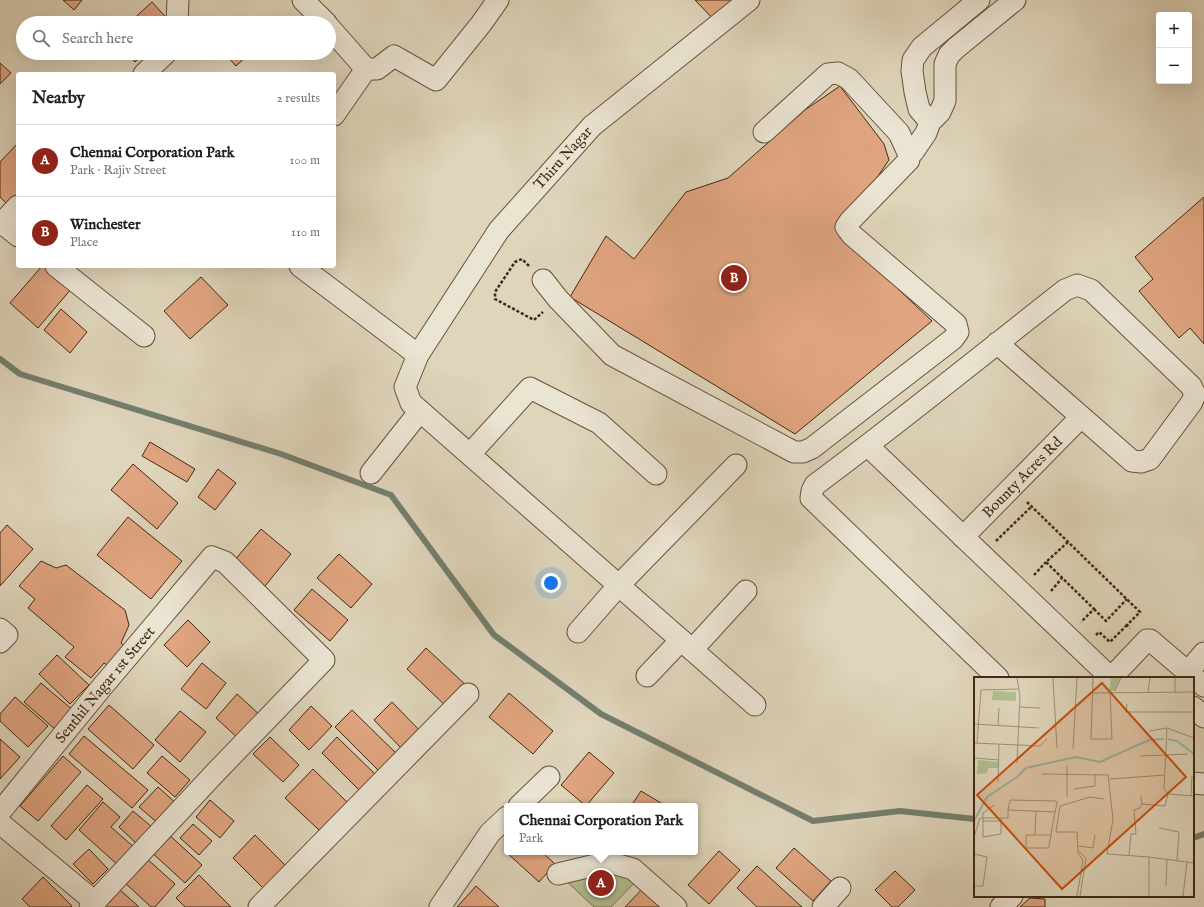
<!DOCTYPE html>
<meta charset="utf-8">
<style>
body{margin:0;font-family:"IM FELL English",serif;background:#f6f6f6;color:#202124}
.controls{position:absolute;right:12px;top:12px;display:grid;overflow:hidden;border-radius:4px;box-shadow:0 4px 16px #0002}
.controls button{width:36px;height:36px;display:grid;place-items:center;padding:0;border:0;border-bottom:1px solid #e0e0e0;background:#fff;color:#202124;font:20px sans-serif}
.you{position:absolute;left:551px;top:583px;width:14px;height:14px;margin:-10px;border:3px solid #fff;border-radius:50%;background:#1a73e8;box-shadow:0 0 0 6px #1a73e833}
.badge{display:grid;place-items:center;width:26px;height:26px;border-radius:50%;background:#8f2418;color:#fff;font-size:13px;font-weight:700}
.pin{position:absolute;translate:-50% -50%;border:2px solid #fff;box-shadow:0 1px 4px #0006}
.popup{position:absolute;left:504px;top:803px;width:194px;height:52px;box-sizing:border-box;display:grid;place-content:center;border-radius:4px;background:#fff;filter:drop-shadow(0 1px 3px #0005);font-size:13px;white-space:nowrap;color:#757577}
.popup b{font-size:15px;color:#202124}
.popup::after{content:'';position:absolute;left:50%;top:100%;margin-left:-8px;border:8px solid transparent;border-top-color:#fff}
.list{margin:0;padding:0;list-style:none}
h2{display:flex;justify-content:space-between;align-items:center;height:52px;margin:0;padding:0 16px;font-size:17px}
h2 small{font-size:13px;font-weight:400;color:#757577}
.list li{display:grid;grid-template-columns:26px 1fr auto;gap:12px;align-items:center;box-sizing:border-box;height:72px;padding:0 16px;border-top:1px solid #e0e0e0}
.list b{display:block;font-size:15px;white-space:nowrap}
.list p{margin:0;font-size:13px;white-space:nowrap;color:#757577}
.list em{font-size:13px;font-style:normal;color:#757577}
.icon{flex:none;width:22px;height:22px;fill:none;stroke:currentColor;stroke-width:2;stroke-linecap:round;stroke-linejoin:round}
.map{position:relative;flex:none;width:1204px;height:907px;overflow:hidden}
.search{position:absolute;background:#fff;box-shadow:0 4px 16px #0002;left:16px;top:16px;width:320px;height:44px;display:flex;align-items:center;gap:10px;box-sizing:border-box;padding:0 14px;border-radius:22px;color:#757577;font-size:15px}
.panel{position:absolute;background:#fff;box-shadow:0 4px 16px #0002;left:16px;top:72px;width:320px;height:196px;border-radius:4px}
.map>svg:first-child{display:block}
.green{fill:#b0be92;stroke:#797352}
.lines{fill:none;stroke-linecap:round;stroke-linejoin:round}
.stream{stroke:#737f6e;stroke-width:6}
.building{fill:#e0a580;stroke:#422812}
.minor-casing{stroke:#69533c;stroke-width:23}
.path{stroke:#422812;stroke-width:2.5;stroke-dasharray:3 2;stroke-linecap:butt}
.minor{stroke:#eae4d3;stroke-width:21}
.labels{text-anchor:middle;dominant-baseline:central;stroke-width:3;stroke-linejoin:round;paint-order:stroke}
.street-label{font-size:15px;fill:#422812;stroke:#eae4d3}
.inset-river{fill:none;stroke:#94b9ac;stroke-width:2}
.inset-road{fill:none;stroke:#a09077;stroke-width:1}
.view{fill:#c74f0d;fill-opacity:0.15;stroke:#c74f0d;stroke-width:2}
.inset-edge{fill:none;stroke:#422812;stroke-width:2}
</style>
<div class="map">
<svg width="1204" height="907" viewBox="0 0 1204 907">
<rect width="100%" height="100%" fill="#dfd5bb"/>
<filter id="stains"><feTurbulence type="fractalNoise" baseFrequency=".005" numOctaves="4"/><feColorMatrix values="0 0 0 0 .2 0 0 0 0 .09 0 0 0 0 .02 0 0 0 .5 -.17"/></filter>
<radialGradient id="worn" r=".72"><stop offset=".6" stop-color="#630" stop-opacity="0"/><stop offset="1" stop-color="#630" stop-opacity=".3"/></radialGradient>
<polygon class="green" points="608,866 639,878 611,907 594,907 561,876"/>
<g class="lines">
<g class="stream">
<polyline points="0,359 20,374 281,454 391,495 494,635 601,714 813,821 900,811 975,819"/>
<polyline points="1193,838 1204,834"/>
</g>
</g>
<g class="building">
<polygon points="63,0 82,0 74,10"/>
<polygon points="695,0 734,0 717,23"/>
<polygon points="152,2 171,23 129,23"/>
<polygon points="126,53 145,53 135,62"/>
<polygon points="224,53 250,53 236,66"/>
<polygon points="0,63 11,73 0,84"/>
<polygon points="840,86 884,144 889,160 839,233 932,321 795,434 570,297 606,236 634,259 686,192 728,178 805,110"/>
<polygon points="18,143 18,197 9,206 0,197 0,162"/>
<polygon points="1204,197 1204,344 1190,328 1179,338 1139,291 1153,279 1135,257"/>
<polygon points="42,266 46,266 72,288 38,328 10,303"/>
<polygon points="201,277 228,305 190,339 164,311"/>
<polygon points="61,309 87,332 70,353 44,330"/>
<polygon points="150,442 195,469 187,482 142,456"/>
<polygon points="133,464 178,503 157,529 111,490"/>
<polygon points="218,469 236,483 215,510 198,497"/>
<polygon points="128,517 182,561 151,599 97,555"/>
<polygon points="7,525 33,549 0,586 0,533"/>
<polygon points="261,529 291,554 265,586 234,561"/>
<polygon points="339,554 372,584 351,608 317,578"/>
<polygon points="41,561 56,568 66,565 125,610 129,625 121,643 127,649 111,668 104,663 91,678 65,657 74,647 28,608 35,599 19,586"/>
<polygon points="312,589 348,620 330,641 294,610"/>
<polygon points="188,620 210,642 187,667 164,645"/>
<polygon points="426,648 469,688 449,709 407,669"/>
<polygon points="57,655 89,685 70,704 39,674"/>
<polygon points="202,663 226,683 206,709 181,689"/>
<polygon points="41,683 74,711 57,731 24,702"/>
<polygon points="509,693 553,731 533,754 489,717"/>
<polygon points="237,694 261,716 240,740 216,718"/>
<polygon points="15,697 48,726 28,747 0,721 0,714"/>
<polygon points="392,702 423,734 405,752 374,720"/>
<polygon points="109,705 154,745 133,769 88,729"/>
<polygon points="311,706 332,726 309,750 289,730"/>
<polygon points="352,710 402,759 384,776 335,727"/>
<polygon points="180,711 206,732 180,762 155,740"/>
<polygon points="84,736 148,790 132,808 69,754"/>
<polygon points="270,737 299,765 283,782 253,754"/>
<polygon points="337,737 378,777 362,793 322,753"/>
<polygon points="0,739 20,757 0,779"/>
<polygon points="589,752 614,773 586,806 561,785"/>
<polygon points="63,756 81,772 38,821 20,806"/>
<polygon points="162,756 190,780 175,797 147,773"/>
<polygon points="313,769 347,802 319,830 285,798"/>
<polygon points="87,785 103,799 66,840 51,826"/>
<polygon points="158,787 178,805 160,825 139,807"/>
<polygon points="641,791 666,806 631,806"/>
<polygon points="210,800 234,821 220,838 196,817"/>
<polygon points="103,802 120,817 111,827 136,849 120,867 79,830"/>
<polygon points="133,811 153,828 138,845 119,827"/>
<polygon points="193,824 212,841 199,855 180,838"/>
<polygon points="165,831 202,865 185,883 148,849"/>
<polygon points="255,835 288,868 265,890 233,858"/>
<polygon points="794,848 831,881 813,901 776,868"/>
<polygon points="89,849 108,869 93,884 73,864"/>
<polygon points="719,851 740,870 709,904 688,885"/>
<polygon points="508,852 542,852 555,864 539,882 507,853"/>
<polygon points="145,857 175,884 155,907 151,907 123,881"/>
<polygon points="757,866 802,907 757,907 737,888"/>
<polygon points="895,871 915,890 898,907 892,907 875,890"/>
<polygon points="199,875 231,907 185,907 176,898"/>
<polygon points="43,877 72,906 71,907 30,907 22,899"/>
<polygon points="646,885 663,901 658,907 625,907"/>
<polygon points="476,886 499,907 457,907"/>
<polygon points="118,888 139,907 103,907"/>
<polygon points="1030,898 1045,899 1045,907 1020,907"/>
</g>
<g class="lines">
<defs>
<g id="minor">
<polyline points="303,0 326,23"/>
<polyline points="749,0 592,126 499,230 418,355 405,387 411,403 755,705"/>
<polyline points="177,23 178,0"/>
<polyline points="329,27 366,69 334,115"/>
<polyline points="366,69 377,69 394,56 436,80 481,24 498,0"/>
<polyline points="144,74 166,53"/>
<polyline points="930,122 919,109 915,92 912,71 913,60 922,47 979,0"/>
<polyline points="764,132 828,74 838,73 849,79 899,133 909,155"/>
<polyline points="0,221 18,236"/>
<polyline points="0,225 18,206"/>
<polyline points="56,266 144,336"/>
<polyline points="300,266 418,355"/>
<polyline points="543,280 558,299 612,355 794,452 803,452 812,448 953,339 958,332 956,324 852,235 846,227 850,221 909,160 909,155 913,152 926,133 930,122 940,112 945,101 945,64 949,55 956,48 1015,0"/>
<path d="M 997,343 L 1132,461 L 1141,462 L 1150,459 L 1192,402 L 1195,394 L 1191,386 L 1091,290 L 1077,285 L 1065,290 C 982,355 900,422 815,485 L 812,491 L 811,498 L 998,678"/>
<polyline points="868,446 1111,678 1147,640 1150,640 1204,686"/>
<polyline points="470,454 530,388 599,423 656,474"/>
<polyline points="371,473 420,411"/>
<path id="s1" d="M 963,537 L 1081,417"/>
<polyline points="0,629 7,635 0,642"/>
<polyline points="578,632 619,585 736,465"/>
<polyline points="692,650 746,591"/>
<polyline points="1188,672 1204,653"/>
<polyline points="647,676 681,640"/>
<polyline points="1193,707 1204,717"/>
<polyline points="1193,783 1204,784"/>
<polyline points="519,806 549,777"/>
<path id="s2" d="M 0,812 L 102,687 L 212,557 L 225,562 L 324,660 L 215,773 L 90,907"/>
<polyline points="0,823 95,902"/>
<polyline points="558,874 608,862 633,869 676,907"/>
<polyline points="259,907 468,694"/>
<polyline points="440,907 490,833 507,817"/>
<polyline points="823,907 840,888"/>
<polyline points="1001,907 1012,896"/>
</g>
</defs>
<use href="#minor" class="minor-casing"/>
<g class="path">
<polyline points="529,266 522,259 515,262 495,292 495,299 534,320 543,312"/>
<polyline points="1027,502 1140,612 1127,625 1130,628"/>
<polyline points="996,541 1032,506"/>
<polyline points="1068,542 1046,562 1094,609 1081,622"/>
<polyline points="1034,575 1046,562"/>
<polyline points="1051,591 1062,578"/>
<polyline points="1094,609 1106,621 1127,599"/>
<polyline points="1096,635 1099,632 1110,642 1127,625"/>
</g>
<use href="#minor" class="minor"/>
</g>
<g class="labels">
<g class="street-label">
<text transform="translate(563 158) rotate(-48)">Thiru Nagar</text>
<text stroke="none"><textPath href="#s1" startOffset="84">Bounty Acres Rd</textPath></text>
<text stroke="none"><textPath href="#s2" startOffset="165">Senthil Nagar 1st Street</textPath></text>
</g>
</g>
<g transform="translate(974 677)">
<rect width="220" height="220" fill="#dfd5bb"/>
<path d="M 130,1 L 146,1 L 141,14 L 135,14 L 137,1 ZM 19,14 L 42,15 L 42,24 L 18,23 ZM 4,83 L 24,85 L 24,91 L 14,91 L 13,96 L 3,97 Z" fill="#b0be92"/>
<path class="inset-river" d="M 194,62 L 203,64 L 220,77M 0,144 L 13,120 L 43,100 L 52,91 L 102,80 L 126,85 L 175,63 L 190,62"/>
<path class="inset-road" d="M 79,1 L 83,71M 119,1 L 117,62 L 138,62 L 136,15M 201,1 L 201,15M 141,14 L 147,1M 174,15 L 176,1M 118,16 L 220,15M 153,27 L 152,35 L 220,35M 45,30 L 66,31M 0,47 L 65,51M 24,48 L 25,31M 193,51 L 190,112 L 194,117 L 220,119M 175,54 L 193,51 L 220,61M 0,66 L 66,69 L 73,62M 3,66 L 7,13 L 44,12M 99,72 L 103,1M 166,79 L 214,77M 0,81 L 25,83M 43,86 L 46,19 L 43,1M 68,97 L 134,98 L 139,142 L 133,177 L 175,180M 136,102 L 191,98M 24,105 L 25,68M 100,112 L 121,109 L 121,97M 167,119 L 168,127 L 191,129 L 194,117M 217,119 L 218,99M 93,120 L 93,89M 20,128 L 9,136 L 9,160 L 27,157 L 27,141M 34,133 L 36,123 L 82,124 L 83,126 L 81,135 L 77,158 L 75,169 L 74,171 L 52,171 L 52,158 L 77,158M 8,144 L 27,144M 185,151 L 205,155 L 203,184M 61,158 L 62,134M 0,160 L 6,141 L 34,141 L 34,133 L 81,135M 104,169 L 119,171 L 121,158M 105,174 L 112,181 L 106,219M 155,178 L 157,157 L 162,157 L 160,133 L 166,131 L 168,127M 0,179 L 0,177 L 13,180 L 9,209 L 0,209M 192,209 L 193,182M 103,219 L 109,183 L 104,176 L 103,155 L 82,155 L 86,129 L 116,120 L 130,122M 175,219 L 175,180 L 220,186M 209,219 L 213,185"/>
<path class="view" d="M 128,6 L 212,100 L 88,212 L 3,118 Z"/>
<rect width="220" height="220" class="inset-edge"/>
</g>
<rect width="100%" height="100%" filter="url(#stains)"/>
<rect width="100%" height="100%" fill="url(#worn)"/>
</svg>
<div class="controls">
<button>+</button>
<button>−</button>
</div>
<div class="you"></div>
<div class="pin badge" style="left:601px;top:883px">A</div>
<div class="popup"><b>Chennai Corporation Park</b>Park</div>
<div class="pin badge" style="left:734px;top:278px">B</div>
<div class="search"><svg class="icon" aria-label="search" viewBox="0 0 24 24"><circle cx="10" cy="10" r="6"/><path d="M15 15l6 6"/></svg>Search here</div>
<section class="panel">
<h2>Nearby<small>2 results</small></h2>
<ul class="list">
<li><span class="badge">A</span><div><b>Chennai Corporation Park</b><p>Park · Rajiv Street</p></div><em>100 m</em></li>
<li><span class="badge">B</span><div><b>Winchester</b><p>Place</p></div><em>110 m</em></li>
</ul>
</section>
</div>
